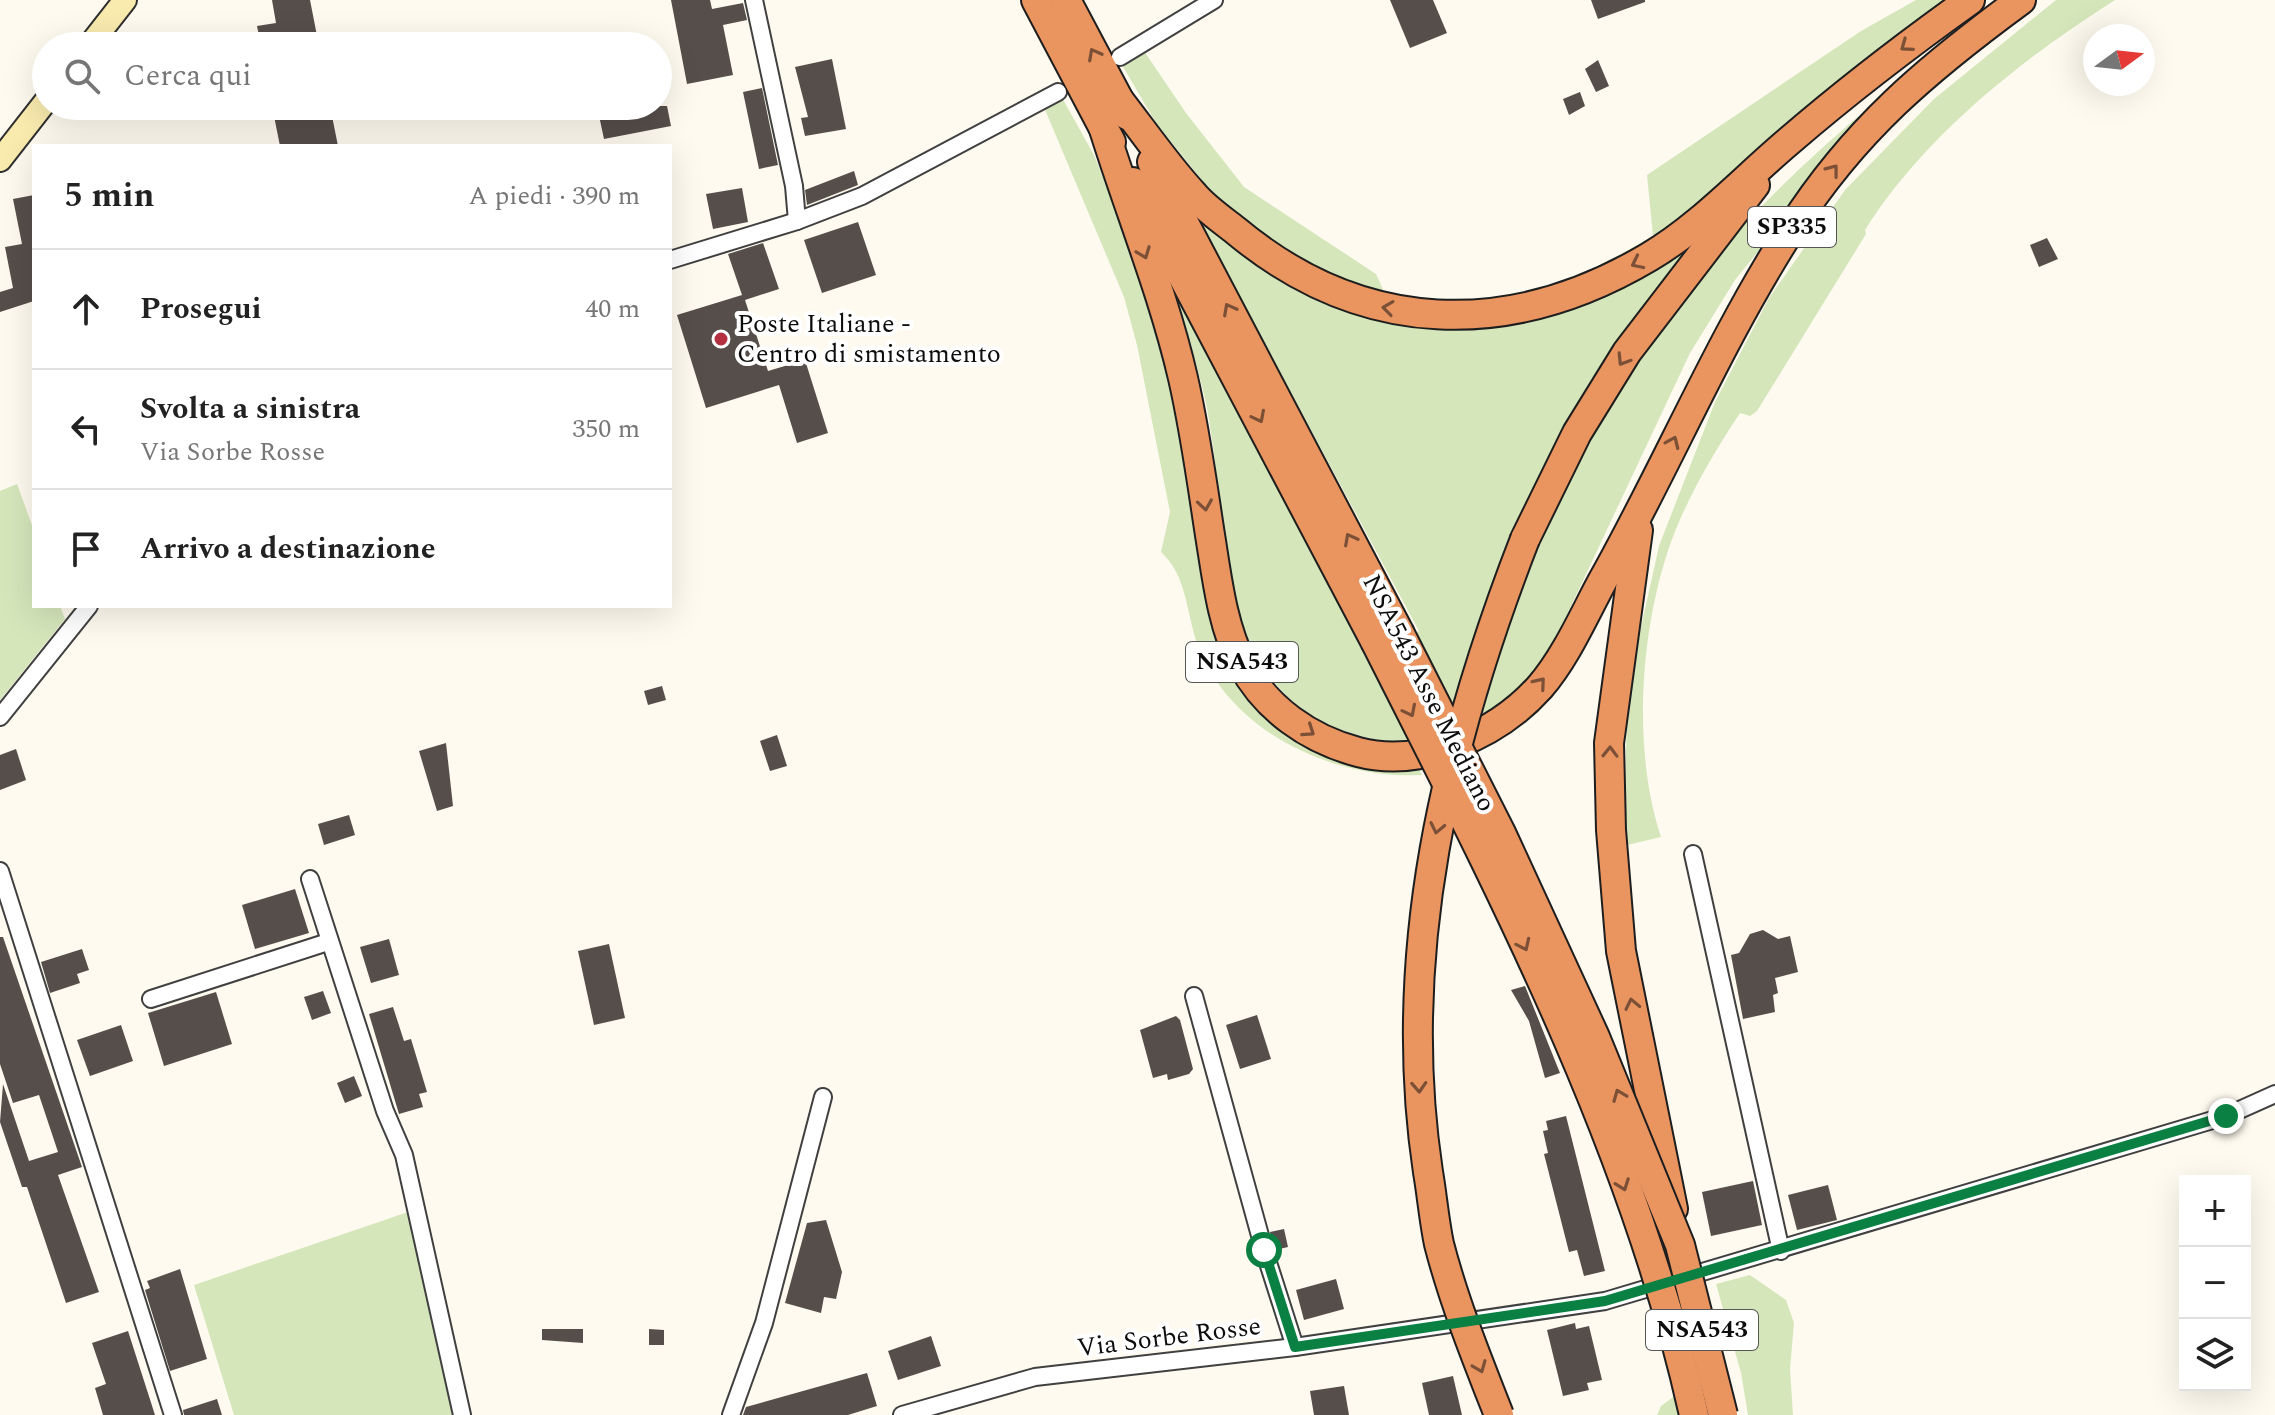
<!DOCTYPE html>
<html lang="it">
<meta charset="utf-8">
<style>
body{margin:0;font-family:Spectral,serif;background:#f2f2f2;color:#222}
.controls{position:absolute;right:24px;bottom:24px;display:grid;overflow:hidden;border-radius:0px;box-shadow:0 8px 32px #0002}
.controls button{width:72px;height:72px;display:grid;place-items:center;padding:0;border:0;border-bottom:2px solid #e0e0e0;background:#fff;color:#222;font:40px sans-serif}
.compass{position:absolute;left:2083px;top:24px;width:72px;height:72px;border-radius:50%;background:#fff;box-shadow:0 8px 32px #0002;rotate:75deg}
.stop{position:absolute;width:24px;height:24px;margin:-18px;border:6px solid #0b8043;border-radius:50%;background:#fff}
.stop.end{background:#0b8043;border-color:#fff;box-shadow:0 2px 8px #0008}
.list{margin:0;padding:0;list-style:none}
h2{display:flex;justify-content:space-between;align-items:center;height:104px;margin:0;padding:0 32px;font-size:34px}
h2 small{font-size:26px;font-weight:400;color:#767676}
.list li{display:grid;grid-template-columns:52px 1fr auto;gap:24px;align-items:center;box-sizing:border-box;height:120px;padding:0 32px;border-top:2px solid #e0e0e0}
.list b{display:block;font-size:30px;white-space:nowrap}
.list p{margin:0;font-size:26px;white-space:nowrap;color:#767676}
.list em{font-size:26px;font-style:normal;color:#767676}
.icon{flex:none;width:44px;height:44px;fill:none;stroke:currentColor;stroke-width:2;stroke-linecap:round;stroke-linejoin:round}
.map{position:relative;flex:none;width:2275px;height:1415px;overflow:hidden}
.search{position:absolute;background:#fff;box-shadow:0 8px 32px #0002;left:32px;top:32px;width:640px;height:88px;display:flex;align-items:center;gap:20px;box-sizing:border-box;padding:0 28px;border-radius:44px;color:#767676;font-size:30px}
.panel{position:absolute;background:#fff;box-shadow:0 8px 32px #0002;left:32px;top:144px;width:640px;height:464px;border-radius:0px}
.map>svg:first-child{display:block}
.green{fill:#d5e6bb}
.building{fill:#554e4a}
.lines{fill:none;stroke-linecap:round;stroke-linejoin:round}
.street-casing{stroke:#404040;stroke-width:20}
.secondary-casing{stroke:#2f2f2f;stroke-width:26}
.highway-casing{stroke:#1e1e1e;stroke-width:32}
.street{stroke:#fff;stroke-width:16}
.secondary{stroke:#f9ebae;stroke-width:22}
.highway{stroke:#ea9460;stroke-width:28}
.highway-bridge-casing{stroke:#1e1e1e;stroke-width:32;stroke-linecap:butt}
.highway-bridge{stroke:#ea9460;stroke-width:28}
.oneway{stroke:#7c5036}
.route{stroke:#0b8043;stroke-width:10}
.poi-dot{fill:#b42f40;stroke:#fff;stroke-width:3}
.labels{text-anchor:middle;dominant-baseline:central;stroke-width:8;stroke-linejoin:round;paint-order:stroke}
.shield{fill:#fff;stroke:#565656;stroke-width:2}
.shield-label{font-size:24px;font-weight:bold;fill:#0d0d0d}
.poi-label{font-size:26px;fill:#0d0d0d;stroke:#fff;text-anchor:start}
.street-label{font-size:26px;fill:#0d0d0d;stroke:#fff}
</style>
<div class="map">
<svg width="2275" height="1415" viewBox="0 0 2275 1415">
<rect width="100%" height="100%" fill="#fefaef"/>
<g class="green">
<path d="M 1916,0 L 1960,0 L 1664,230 L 1701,274 C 1781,176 1876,99 1976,22 L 1799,201 L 1735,280 L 1690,353 L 1557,636 C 1548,649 1541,665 1531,677 C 1506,711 1436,749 1394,743 C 1210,717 1233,550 1207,408 C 1199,368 1185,329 1172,291 L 1178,289 L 1368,662 L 1419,631 L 1197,218 L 1196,211 C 1252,263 1306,301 1381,320 L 1331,278 L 1305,264 L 1221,204 L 1156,123 L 1122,65 L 1144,51 L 1186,113 L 1244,187 L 1376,274 L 1385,294 C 1499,311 1555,293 1653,236 L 1647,175 L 1861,31 Z"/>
<path d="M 2056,0 L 2115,0 C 2022,59 1924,136 1865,230 L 1866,234 L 1757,411 L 1750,416 L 1740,413 C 1713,454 1688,496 1671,542 C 1640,629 1632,750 1661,837 L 1623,846 L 1628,686 L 1659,546 L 1715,402 L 1769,298 L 1845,190 L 1934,99 Z"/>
<path d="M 1061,96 L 1094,155 L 1150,293 L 1262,707 L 1415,763 L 1422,775 C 1333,780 1228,731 1197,643 C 1186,611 1187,576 1161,552 L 1170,512 L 1137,345 L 1124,297 L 1043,105 Z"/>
<polygon points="17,484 34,531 34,606 60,606 65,619 0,700 0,491"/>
<polygon points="408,1212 452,1415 234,1415 194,1285"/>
<polygon points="1750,1275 1786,1300 1794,1323 1790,1369 1793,1415 1748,1415 1741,1373 1716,1284"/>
<polygon points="1676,1395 1681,1415 1657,1415 1661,1406"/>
</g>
<g class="building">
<polygon points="272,0 310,0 319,46 261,46 257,26 276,23"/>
<polygon points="671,0 710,0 712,9 743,3 747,20 723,25 733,75 687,84"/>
<polygon points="1390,0 1433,0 1447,33 1410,48"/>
<polygon points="1591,0 1645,0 1645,2 1598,19"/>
<polygon points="832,59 846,129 805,136 801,118 808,117 795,67"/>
<polygon points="1598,60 1609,86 1596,92 1585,69"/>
<polygon points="762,88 778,165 759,169 743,92"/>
<polygon points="1580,92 1585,106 1569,115 1563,99"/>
<polygon points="272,106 330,106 338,146 280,146"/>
<polygon points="626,106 667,106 671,126 604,139 598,111"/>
<polygon points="854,171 858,185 807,205 805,190"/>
<polygon points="742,188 748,222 713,229 706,194"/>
<polygon points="34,195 34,301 0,312 0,292 13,288 5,247 22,244 13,199"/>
<polygon points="858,222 876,275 822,293 804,240"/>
<polygon points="2047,238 2058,259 2039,267 2030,245"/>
<polygon points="763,243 779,289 745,300 768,371 805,360 828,433 797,443 779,385 706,408 677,315 742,295 728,254"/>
<polygon points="662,686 666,700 648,705 644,691"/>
<polygon points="777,735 787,766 770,771 760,741"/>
<polygon points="446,743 453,806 437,811 419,751"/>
<polygon points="16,749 26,780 0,790 0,755"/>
<polygon points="349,815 355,835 324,845 318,824"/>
<polygon points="295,889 309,933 255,949 242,905"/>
<polygon points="1763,930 1778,939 1790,936 1798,972 1775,978 1778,993 1773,995 1775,1012 1743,1019 1731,955 1739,953 1750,934"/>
<polygon points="0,937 3,937 82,1167 58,1175 99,1292 66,1303 27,1187 22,1187 0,1122 3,1084 29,1161 58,1152 39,1095 13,1103 0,1064"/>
<polygon points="389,939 399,975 371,983 360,947"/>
<polygon points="609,944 625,1018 594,1025 578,951"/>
<polygon points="82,949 89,970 77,974 80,983 50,993 41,962"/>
<polygon points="1525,986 1560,1073 1545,1078 1529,1021 1511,990"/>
<polygon points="323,991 331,1013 312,1020 304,997"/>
<polygon points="216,992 232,1044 164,1066 148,1013"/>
<polygon points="393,1007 404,1041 411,1039 427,1092 419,1094 423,1107 399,1114 369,1014"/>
<polygon points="1257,1015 1271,1059 1240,1069 1226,1025"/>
<polygon points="1176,1016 1180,1020 1193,1069 1189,1074 1168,1080 1167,1074 1153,1078 1140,1030"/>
<polygon points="121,1025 133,1061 90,1076 77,1040"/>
<polygon points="354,1076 362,1096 345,1103 337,1083"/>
<polygon points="1566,1116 1605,1271 1584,1276 1577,1250 1569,1252 1544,1154 1548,1153 1543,1131 1548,1130 1546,1121"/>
<polygon points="1753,1181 1762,1225 1711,1236 1702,1192"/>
<polygon points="1828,1185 1837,1220 1797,1230 1788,1195"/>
<polygon points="826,1220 842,1272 836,1299 824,1297 821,1313 785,1303 807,1223"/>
<polygon points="1284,1229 1288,1247 1275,1250 1270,1232"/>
<polygon points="180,1269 207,1359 170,1371 145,1290 150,1288 147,1281"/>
<polygon points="1336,1279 1344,1309 1304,1320 1296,1290"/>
<polygon points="1575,1323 1576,1329 1589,1326 1602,1380 1587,1383 1589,1390 1563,1396 1547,1330"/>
<polygon points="542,1329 583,1329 583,1343 542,1340"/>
<polygon points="649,1329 664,1330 664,1345 649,1345"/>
<polygon points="128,1331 155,1415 103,1415 95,1388 106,1384 92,1343"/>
<polygon points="931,1336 941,1366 898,1380 888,1351"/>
<polygon points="867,1373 877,1406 848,1415 743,1415 746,1407"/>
<polygon points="1453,1376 1462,1415 1429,1415 1422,1383"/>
<polygon points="1344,1386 1349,1415 1314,1415 1310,1391"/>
<polygon points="217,1399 222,1415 184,1415 183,1410"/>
</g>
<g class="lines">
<defs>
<g id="street">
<polyline points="1120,57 1214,0"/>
<polyline points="797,221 862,196 1058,92"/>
<polyline points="670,260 797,221 794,186 754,0"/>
<polyline points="0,717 89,606"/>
<polyline points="1693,854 1781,1251"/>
<polyline points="0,871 173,1415"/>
<polyline points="310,879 385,1111 404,1155 462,1415"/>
<polyline points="1194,996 1264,1250 1295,1347"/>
<polyline points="151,999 328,942"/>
<polyline points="731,1415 764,1323 823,1097"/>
<polyline points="902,1415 1035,1377 1295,1347 1605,1301 2226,1116 2275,1094"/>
</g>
<g id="secondary">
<polyline points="89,46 125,0"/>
<polyline points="0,160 46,101"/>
</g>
<g id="highway">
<polyline points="1036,0 1111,142"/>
<polyline points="1066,0 1127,115"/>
<path d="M 1119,100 C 1144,132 1167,166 1194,195 C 1205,208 1221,219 1235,230 C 1362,336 1509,340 1649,257 C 1700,227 1744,179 1789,141 C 1847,91 1907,45 1970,0"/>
<path d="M 1103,126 C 1129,210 1163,292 1183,378 C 1195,430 1202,483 1210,535 C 1217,578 1222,625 1242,664 C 1266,709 1309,739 1358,752 C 1421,769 1497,735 1540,687 C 1566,657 1584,615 1603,580 C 1668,464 1719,341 1791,229 C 1854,130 1927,69 2021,0"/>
<polyline points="1152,162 1399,632"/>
<polyline points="1133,182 1375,641"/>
<polyline points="1638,530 1609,743 1611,830 1621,951 1673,1209"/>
<polyline points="1525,539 1577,433 1627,352 1755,185"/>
</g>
</defs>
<use href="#street" class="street-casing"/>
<use href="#secondary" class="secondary-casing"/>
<use href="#highway" class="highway-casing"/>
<use href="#street" class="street"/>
<use href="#secondary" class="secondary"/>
<use href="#highway" class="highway"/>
<defs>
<g id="highway-bridge">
<polyline points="1399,632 1501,833 1595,1037 1680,1245 1723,1415"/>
<path d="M 1375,641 C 1500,888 1634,1143 1694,1415"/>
<path d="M 1499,1415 C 1477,1359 1454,1302 1439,1244 C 1434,1220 1432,1195 1428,1172 C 1395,954 1446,742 1525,539"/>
</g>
</defs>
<use href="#highway-bridge" class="highway-bridge-casing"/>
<use href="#highway-bridge" class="highway-bridge"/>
</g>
<defs><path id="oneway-chevron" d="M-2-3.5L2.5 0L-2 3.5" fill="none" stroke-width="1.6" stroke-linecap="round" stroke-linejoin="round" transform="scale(2)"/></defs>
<g class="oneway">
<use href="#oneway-chevron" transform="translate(1906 46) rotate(144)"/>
<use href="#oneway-chevron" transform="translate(1094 54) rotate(-118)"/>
<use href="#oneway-chevron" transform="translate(1833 170) rotate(-52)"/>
<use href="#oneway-chevron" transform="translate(1144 253) rotate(69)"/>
<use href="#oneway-chevron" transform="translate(1637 263) rotate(154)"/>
<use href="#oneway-chevron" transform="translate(1388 308) rotate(-172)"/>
<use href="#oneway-chevron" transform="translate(1229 309) rotate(-118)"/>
<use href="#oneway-chevron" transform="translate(1623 360) rotate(122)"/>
<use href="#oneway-chevron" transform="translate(1259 417) rotate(63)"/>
<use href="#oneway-chevron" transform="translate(1673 442) rotate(-66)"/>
<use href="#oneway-chevron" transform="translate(1205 505) rotate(81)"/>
<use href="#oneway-chevron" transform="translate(1350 539) rotate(-118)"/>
<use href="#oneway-chevron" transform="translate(1540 683) rotate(-50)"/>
<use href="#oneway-chevron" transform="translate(1410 711) rotate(63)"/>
<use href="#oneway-chevron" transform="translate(1309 731) rotate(34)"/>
<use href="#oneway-chevron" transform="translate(1610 752) rotate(-89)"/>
<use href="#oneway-chevron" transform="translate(1437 828) rotate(102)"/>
<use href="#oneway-chevron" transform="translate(1524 945) rotate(65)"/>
<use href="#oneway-chevron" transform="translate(1632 1004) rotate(-102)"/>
<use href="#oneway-chevron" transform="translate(1419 1087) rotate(87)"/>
<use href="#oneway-chevron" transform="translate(1619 1095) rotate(-112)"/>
<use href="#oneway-chevron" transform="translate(1623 1185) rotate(70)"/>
<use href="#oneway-chevron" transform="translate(1480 1367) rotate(68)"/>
</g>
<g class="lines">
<polyline class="route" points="1264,1250 1295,1347 1605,1301 2226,1116"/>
</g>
<circle class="poi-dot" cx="721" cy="339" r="8"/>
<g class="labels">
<g class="shield">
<rect x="1748" y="207" width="88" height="40" rx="6"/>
<rect x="1186" y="642" width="112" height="40" rx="6"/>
<rect x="1646" y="1310" width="112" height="40" rx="6"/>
</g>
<g class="shield-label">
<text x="1792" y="227">SP335</text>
<text x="1242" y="662">NSA543</text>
<text x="1702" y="1330">NSA543</text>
</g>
<g class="poi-label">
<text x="737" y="324">Poste Italiane -<tspan x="737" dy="30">Centro di smistamento</tspan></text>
</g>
<g class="street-label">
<text transform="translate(1429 693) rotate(63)">NSA543 Asse Mediano</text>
<text transform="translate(1169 1337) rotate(-7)">Via Sorbe Rosse</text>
</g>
</g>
</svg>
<div class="controls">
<button>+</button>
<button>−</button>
<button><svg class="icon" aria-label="layers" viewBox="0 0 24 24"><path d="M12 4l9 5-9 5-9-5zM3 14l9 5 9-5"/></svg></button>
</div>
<svg class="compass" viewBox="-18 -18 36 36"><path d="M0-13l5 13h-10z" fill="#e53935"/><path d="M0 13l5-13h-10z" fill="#767676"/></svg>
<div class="stop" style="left:1264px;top:1250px"></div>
<div class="stop end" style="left:2226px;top:1116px"></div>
<div class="search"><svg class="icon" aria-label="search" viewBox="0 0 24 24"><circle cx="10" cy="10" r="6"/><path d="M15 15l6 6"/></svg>Cerca qui</div>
<section class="panel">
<h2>5 min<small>A piedi · 390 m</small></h2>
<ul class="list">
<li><svg class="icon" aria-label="ahead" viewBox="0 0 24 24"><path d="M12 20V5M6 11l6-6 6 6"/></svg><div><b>Prosegui</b></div><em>40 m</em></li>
<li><svg class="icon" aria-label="left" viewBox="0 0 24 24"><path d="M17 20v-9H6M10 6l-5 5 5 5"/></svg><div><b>Svolta a sinistra</b><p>Via Sorbe Rosse</p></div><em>350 m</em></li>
<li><svg class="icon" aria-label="arrive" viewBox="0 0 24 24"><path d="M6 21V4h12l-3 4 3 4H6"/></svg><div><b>Arrivo a destinazione</b></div></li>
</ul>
</section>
</div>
